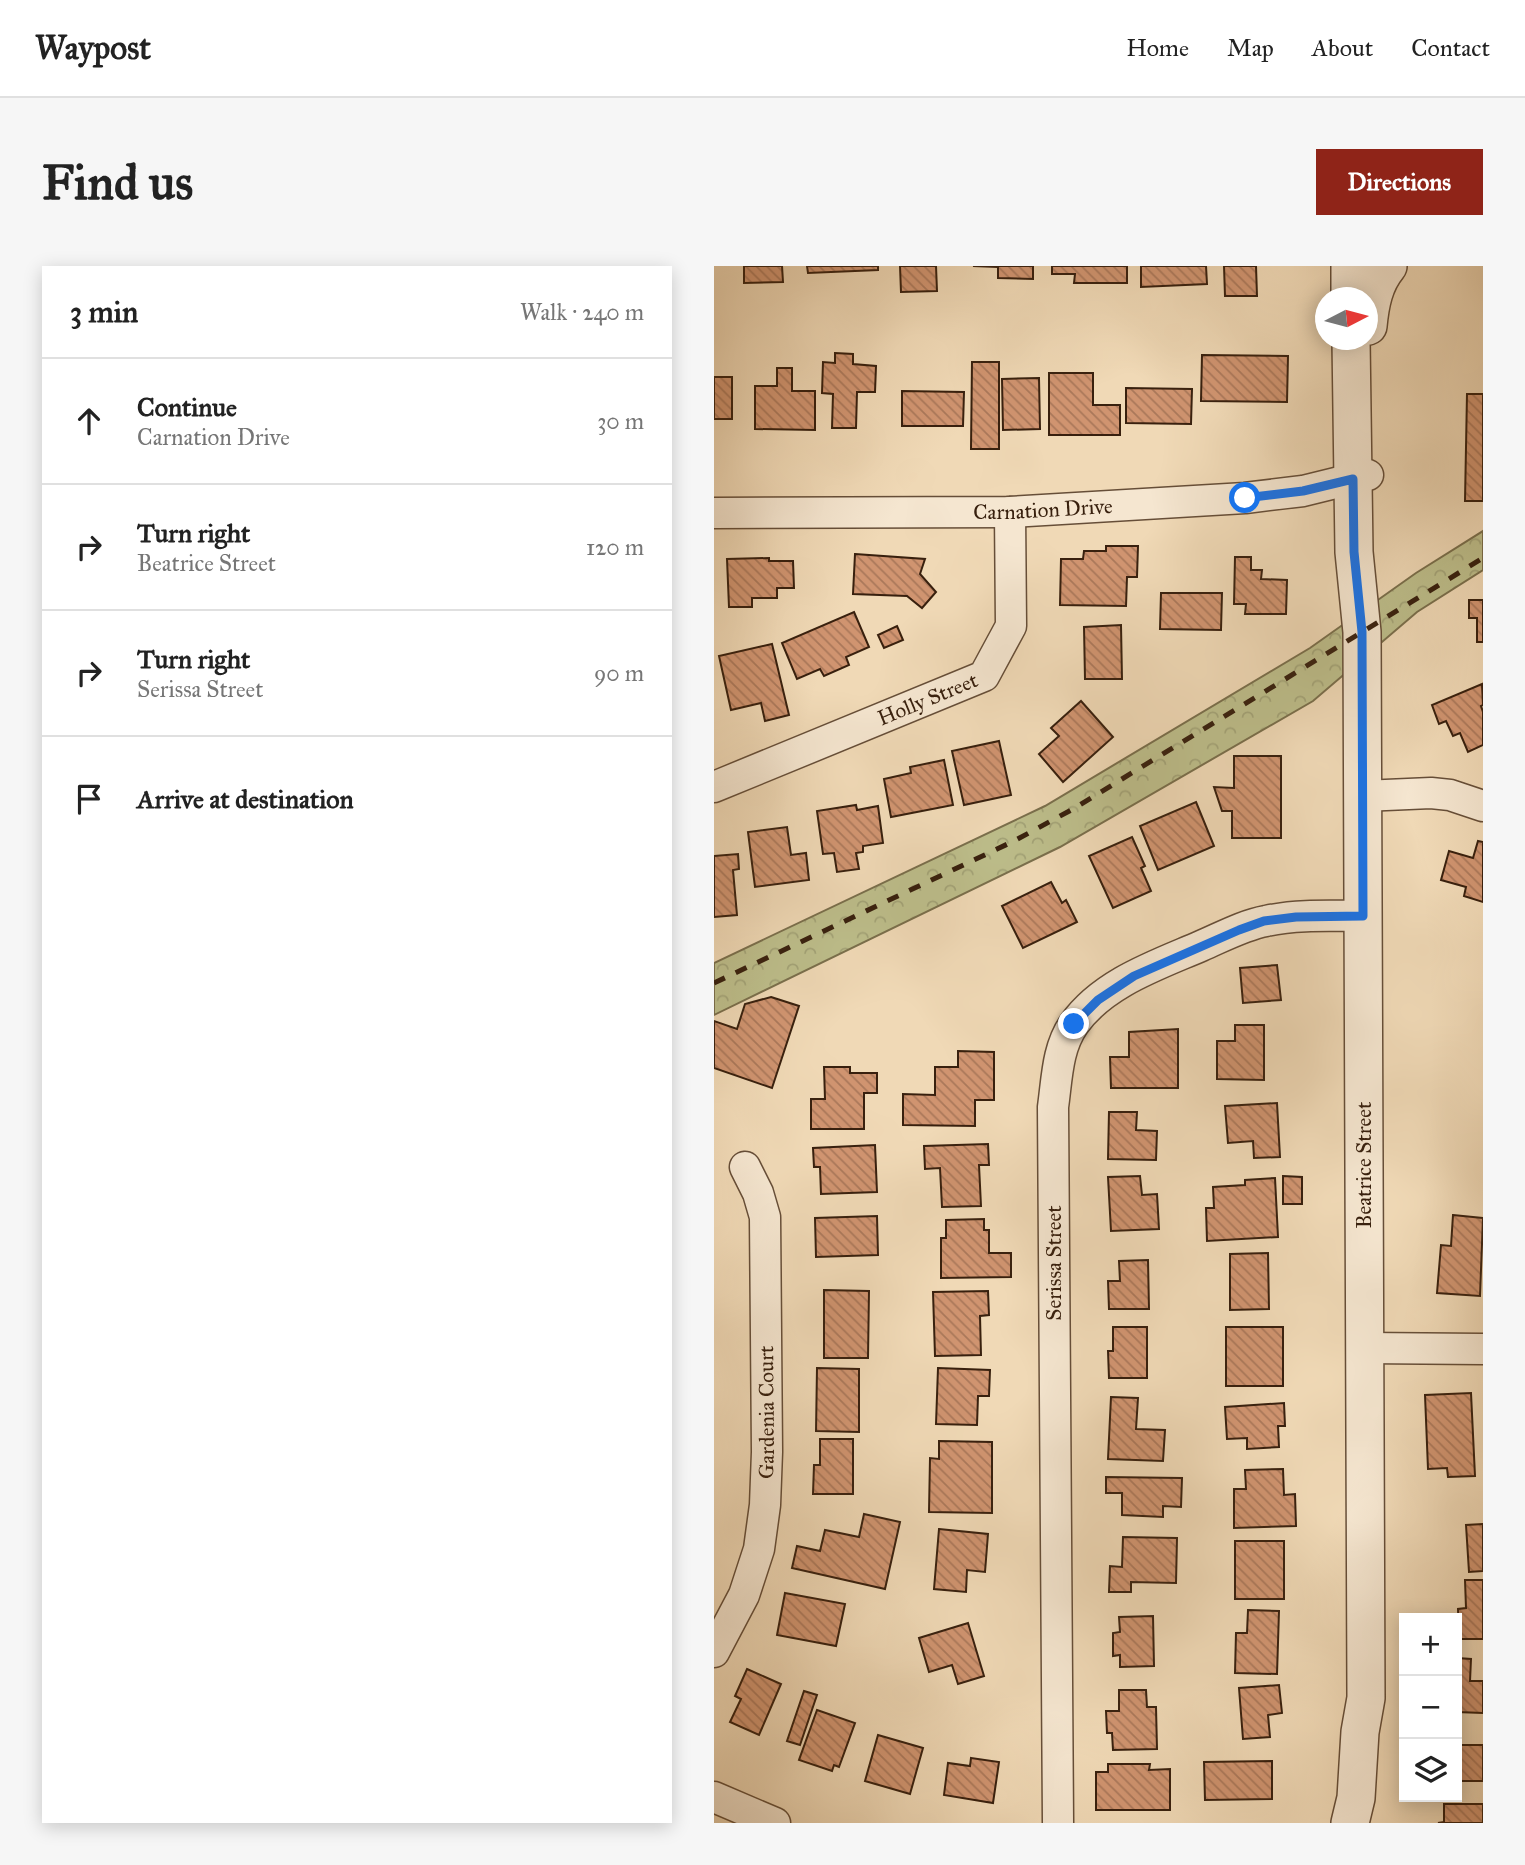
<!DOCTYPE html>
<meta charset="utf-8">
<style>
body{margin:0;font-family:"IM FELL Great Primer",serif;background:#f6f6f6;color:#222}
.controls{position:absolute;right:21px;bottom:21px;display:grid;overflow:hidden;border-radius:0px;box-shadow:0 4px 18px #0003}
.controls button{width:63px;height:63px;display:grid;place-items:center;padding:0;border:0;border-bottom:2px solid #e0e0e0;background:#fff;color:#222;font:35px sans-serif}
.compass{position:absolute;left:601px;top:21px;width:63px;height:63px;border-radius:50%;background:#fff;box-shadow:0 4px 18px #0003;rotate:84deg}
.stop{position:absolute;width:21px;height:21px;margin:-16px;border:5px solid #1a73e8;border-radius:50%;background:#fff}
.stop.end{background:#1a73e8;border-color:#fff;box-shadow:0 2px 7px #0008}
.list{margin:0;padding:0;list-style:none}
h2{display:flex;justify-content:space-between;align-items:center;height:91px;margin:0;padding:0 28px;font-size:30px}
h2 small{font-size:23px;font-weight:400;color:#767676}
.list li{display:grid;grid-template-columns:46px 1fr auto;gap:21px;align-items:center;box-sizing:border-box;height:126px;padding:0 28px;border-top:2px solid #e0e0e0}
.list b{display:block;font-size:26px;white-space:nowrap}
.list p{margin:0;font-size:23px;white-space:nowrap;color:#767676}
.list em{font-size:23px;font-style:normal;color:#767676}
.icon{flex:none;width:38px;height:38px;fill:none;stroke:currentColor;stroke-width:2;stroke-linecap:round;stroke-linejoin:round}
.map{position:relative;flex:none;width:769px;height:1557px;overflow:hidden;border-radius:0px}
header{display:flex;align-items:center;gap:42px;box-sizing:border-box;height:98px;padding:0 35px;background:#fff;border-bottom:2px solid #e0e0e0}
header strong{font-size:33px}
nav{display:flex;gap:38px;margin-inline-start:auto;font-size:24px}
.intro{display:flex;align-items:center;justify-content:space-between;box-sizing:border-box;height:168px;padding:0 42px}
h1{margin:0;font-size:49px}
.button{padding:18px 32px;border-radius:0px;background:#8f2418;color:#fff;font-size:24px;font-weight:700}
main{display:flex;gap:42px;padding:0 42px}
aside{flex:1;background:#fff;border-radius:0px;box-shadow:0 4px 18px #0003}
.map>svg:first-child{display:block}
.forest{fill:url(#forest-crowns);stroke:#7a6f4c;stroke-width:2}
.building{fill:url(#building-back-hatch);stroke:#38200e;stroke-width:2}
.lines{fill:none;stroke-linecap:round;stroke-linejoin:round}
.minor-casing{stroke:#664e38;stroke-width:33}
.tertiary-casing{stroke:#664e38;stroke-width:40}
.minor{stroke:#f5e6d0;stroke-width:30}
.tertiary{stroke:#f5e6d0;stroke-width:37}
.rail{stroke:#38200e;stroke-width:5;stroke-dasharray:12 12;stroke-linecap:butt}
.route{stroke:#1a73e8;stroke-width:9}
.labels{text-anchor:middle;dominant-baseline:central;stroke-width:7;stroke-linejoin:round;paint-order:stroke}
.street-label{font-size:21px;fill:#38200e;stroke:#f5e6d0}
</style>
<header>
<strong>Waypost</strong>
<nav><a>Home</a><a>Map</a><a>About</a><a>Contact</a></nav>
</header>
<div class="intro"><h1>Find us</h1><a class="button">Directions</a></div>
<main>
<aside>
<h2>3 min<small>Walk · 240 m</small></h2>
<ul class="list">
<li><svg class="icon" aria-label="ahead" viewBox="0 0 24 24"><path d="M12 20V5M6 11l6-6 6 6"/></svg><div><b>Continue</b><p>Carnation Drive</p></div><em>30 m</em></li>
<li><svg class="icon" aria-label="right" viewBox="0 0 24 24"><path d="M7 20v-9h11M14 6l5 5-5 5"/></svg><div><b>Turn right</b><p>Beatrice Street</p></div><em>120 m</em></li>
<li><svg class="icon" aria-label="right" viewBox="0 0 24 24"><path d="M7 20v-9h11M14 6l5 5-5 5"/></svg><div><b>Turn right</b><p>Serissa Street</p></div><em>90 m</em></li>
<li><svg class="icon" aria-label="arrive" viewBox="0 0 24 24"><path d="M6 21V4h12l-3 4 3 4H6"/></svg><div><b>Arrive at destination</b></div></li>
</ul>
</aside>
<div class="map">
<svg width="769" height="1557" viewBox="0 0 769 1557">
<defs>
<pattern id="forest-crowns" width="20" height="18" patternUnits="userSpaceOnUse" patternTransform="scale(1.75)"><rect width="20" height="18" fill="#bdbe8b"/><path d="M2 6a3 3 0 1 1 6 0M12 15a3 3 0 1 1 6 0" fill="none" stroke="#a3a377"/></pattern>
<pattern id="building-back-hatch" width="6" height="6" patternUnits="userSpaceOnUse" patternTransform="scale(1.75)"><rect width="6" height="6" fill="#d09470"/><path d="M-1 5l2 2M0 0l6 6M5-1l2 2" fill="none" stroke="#aa785a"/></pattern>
</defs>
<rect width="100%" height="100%" fill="#f0d9b6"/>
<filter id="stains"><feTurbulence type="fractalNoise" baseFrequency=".00286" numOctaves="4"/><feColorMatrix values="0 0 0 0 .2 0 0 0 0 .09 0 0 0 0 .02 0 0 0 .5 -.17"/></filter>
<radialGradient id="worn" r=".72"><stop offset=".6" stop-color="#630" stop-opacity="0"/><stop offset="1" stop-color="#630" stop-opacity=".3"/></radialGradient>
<polygon class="forest" points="769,265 769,304 703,346 599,435 346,581 0,749 0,697 331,540 596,382 702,307"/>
<g class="building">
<polygon points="30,0 68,0 69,16 30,17"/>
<polygon points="93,0 164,0 164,4 94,7"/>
<polygon points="186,0 222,0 223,25 187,26"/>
<polygon points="259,0 319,0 319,13 284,12 284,1"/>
<polygon points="338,0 413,0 413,17 360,17 361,8 338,8"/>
<polygon points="427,0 492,0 493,18 427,21"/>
<polygon points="510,0 542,0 543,30 511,30"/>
<polygon points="121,87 139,88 139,98 162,100 161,126 143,126 142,162 118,162 119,128 108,127 109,96 121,97"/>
<polygon points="488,89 574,90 573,136 487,135"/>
<polygon points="258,96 285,96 285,183 257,183"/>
<polygon points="63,102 78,102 78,125 101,125 101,164 41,163 41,120 63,120"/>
<polygon points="335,107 379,107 379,139 406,139 406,169 335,169"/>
<rect x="0" y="111" width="18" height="42"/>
<polygon points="325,112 326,163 289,164 288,113"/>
<polygon points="412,122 478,123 477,158 412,157"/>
<polygon points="188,125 250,126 249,160 188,160"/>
<polygon points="753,128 769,128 769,235 751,235"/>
<polygon points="392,280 424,280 423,311 413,311 412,340 346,339 347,293 369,293 370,285 392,285"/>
<polygon points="141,288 211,293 206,308 222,326 208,342 193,330 139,328"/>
<polygon points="521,291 537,291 537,304 548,304 547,313 573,314 572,348 531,348 532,338 520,338"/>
<polygon points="55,292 55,295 79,295 80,322 63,322 63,332 38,332 38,341 15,341 13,293"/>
<polygon points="447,327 508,327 507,364 446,363"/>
<polygon points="755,334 769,334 769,376 763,376 763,352 755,352"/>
<polygon points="140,346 155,381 132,391 135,399 110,410 106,403 83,413 68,377"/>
<polygon points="407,359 408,413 371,413 370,361"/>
<polygon points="183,360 189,374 170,382 164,369"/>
<polygon points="58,378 75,449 51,455 47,437 17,444 5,390"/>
<polygon points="768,418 769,439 767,440 769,446 769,479 754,486 746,467 739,470 732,455 725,458 718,439"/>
<polygon points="367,435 399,471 349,516 325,488 345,470 337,462"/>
<polygon points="285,475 297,529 250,539 238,485"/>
<polygon points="520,490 567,490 567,572 518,572 518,545 508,545 500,521 520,522"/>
<polygon points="230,494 239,539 177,551 170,513 197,507 196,501"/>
<polygon points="482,536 500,580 444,604 426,560"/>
<polygon points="142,539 143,544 164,540 169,577 149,580 149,586 142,587 145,603 123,606 120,587 109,588 103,545"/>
<polygon points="73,561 77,589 92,587 95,614 41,621 34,566"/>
<polygon points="418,571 431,600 427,602 437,625 399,642 375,590"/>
<polygon points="764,575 769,576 769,636 750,630 752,621 727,614 735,585 759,592"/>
<polygon points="24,588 25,603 19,604 23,649 0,651 0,590"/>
<polygon points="337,616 348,637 352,634 363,656 309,682 288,640"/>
<polygon points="563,699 567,734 529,737 526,702"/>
<polygon points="57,731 85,740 58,822 0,802 0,755 23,763 31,738"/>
<polygon points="521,759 550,759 550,814 503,813 503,775 521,775"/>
<polygon points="464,763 464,822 397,822 396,791 415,791 415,766"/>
<polygon points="244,785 280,786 280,834 261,834 261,860 189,859 189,828 221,829 221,801 244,801"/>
<polygon points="110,801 136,801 136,807 163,807 163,827 150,827 150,863 97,863 97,833 111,833"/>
<polygon points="563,837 566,891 540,892 539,875 514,877 511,840"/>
<polygon points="395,846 423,846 422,864 443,865 442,894 394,893"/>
<polygon points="274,878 275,899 265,899 267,940 228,941 226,902 211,903 210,880"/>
<polygon points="161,879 163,926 107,928 106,901 100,901 99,882"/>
<polygon points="426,910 428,929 443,928 445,963 397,965 394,911"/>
<polygon points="569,910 588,911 588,938 569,938"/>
<polygon points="561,912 564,971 493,975 492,942 500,942 499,921 531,919 531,914"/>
<polygon points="739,949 769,952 766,1030 723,1027 727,979 737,980"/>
<polygon points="163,950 164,989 102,991 101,952"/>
<polygon points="270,953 270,964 275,964 275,987 297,987 297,1011 227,1012 227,972 232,972 232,954"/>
<polygon points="554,987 555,1043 516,1044 516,988"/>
<polygon points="434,994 435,1043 395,1043 394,1015 406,1015 405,995"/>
<polygon points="110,1024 155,1025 154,1092 110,1092"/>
<polygon points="274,1025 275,1049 266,1050 267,1089 221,1090 219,1026"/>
<polygon points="399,1061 433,1061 433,1112 395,1112 394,1085 399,1085"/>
<rect x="512" y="1061" width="57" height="59"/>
<polygon points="103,1102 145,1103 145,1166 102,1165"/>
<polygon points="224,1102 276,1104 275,1130 264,1130 263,1159 222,1158"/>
<polygon points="757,1127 761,1210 734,1211 733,1202 714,1203 711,1129"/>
<polygon points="397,1131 424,1132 422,1163 451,1164 449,1195 394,1193"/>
<polygon points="570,1137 571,1160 564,1160 565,1181 533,1183 533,1172 513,1173 511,1141"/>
<polygon points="106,1173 139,1173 139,1228 99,1228 100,1199 106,1199"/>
<polygon points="225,1175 278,1176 278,1247 215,1246 216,1192 225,1193"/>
<polygon points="569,1203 570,1229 581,1228 582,1260 520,1262 520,1223 532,1223 531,1204"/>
<polygon points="392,1211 468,1212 467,1241 449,1240 449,1251 408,1249 408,1227 392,1227"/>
<polygon points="150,1248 186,1256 171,1323 78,1302 83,1280 106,1285 111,1264 145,1271"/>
<polygon points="769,1258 769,1305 755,1306 752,1259"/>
<polygon points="225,1263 274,1268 271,1306 253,1304 252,1326 220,1323"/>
<polygon points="409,1271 463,1272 462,1317 417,1316 417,1326 395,1326 396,1300 408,1301"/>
<rect x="521" y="1275" width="49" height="58"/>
<polygon points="751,1314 769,1314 769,1373 745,1373 744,1343 752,1342"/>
<polygon points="71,1327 131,1338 122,1380 63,1369"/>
<polygon points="534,1344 565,1345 563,1408 521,1407 522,1367 533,1367"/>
<polygon points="439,1350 440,1400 406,1401 406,1389 399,1390 399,1367 406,1366 405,1351"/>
<polygon points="254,1357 270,1410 244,1418 238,1399 215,1406 205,1372"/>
<polygon points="743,1392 757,1393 756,1415 769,1415 769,1447 743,1446"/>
<polygon points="33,1403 67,1418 45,1469 16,1456 27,1433 21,1430"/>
<polygon points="565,1419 568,1447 554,1449 556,1471 529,1473 525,1422"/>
<polygon points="405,1424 432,1424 433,1441 442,1441 443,1483 399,1484 398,1467 393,1467 392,1445 405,1445"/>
<polygon points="90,1425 103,1429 86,1479 73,1475"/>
<polygon points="103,1444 141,1457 125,1501 120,1499 118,1505 85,1494"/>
<polygon points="164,1469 209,1482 196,1528 151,1515"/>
<rect x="743" y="1479" width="26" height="36"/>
<polygon points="257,1492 285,1496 279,1537 230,1529 234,1497 256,1500"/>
<polygon points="558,1495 558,1533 491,1534 490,1496"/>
<polygon points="394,1498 436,1498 435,1504 456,1503 456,1544 382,1544 382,1506 394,1506"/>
<polygon points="730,1538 769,1538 769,1557 724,1557 730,1556"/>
</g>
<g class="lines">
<defs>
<g id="minor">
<path id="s1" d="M 0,247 L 296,246 L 531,232 L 589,225 L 654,209"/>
<path id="s2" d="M 0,521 L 270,410 L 297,360 L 296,246"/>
<polyline points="649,530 717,527 736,529 769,540"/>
<polyline points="650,1082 769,1083"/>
<path id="s3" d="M 0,1386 L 30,1329 L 45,1283 L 51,1239 L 53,1186 L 51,951 L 44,927 L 31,901"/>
<polyline points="0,1531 61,1557"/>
<path d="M 344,1557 L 339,841 C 343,813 343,782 360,758 C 389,717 443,699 487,680 C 508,671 530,659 552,655 C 584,648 617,650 649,650"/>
</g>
<g id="tertiary">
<polyline points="636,0 636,32"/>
<path d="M 654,60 C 656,38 660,17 674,0"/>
<polyline points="636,1557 642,1532 646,1466 652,1432 648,366 640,286 637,74"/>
</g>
</defs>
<use href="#minor" class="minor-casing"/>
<use href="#tertiary" class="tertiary-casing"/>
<use href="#minor" class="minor"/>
<use href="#tertiary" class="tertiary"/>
<polyline class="rail" points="0,717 300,575 359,543 769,292"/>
</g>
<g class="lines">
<polyline class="route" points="360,758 384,734 420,710 525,664 550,655 582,651 649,650 648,366 640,286 639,213 589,225 531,232"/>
</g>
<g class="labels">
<g class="street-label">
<text stroke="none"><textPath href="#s1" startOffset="329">Carnation Drive</textPath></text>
<text stroke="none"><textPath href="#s2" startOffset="231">Holly Street</textPath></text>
<text transform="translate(650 899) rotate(-90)">Beatrice Street</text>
<text transform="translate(340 997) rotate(-90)">Serissa Street</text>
<text stroke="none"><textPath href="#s3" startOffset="250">Gardenia Court</textPath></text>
</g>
</g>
<rect width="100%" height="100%" filter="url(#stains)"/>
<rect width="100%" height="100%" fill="url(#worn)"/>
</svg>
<div class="controls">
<button>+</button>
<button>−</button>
<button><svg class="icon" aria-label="layers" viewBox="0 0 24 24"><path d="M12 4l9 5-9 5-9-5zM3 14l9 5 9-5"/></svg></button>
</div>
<svg class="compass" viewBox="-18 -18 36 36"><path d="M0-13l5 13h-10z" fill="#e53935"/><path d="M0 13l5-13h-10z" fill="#767676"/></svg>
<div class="stop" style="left:531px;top:232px"></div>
<div class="stop end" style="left:360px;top:758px"></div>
</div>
</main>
